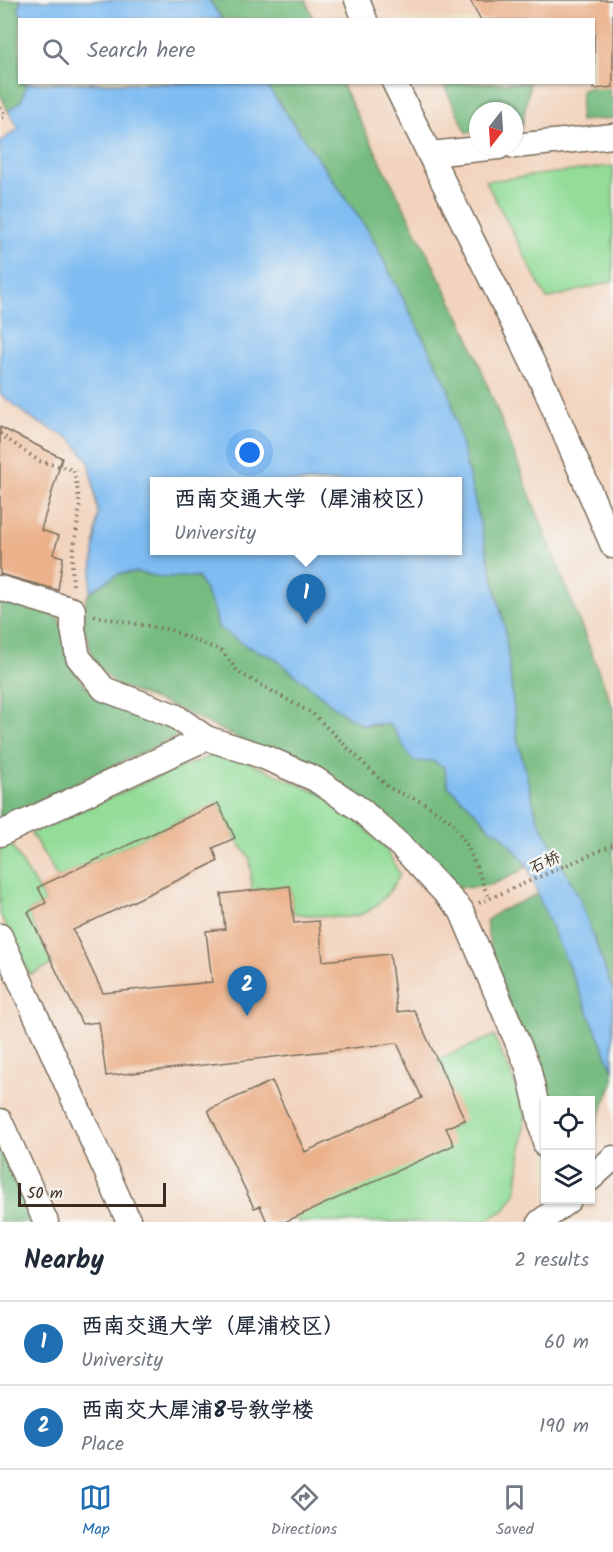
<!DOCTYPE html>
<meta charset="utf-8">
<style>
body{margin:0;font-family:Kalam,"LXGW WenKai TC",sans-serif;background:#f2f2f3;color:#1f2937}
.controls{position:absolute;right:18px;bottom:18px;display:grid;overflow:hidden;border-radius:0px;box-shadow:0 2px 4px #0004}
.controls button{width:54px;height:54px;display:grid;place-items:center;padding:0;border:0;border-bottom:2px solid #e0e1e3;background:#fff;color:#1f2937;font:30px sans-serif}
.compass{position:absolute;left:469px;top:102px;width:54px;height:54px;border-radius:50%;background:#fff;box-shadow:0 2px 4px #0004;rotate:197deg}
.scale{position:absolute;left:18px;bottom:15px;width:148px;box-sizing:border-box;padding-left:6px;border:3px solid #3b2a1e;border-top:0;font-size:16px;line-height:21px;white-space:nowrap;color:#3b2a1e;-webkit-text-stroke:4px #f6f6f2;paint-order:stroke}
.you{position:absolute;left:250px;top:453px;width:21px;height:21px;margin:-15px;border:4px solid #fff;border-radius:50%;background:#1a73e8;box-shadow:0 0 0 9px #1a73e833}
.badge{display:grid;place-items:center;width:39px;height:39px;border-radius:50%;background:#1f6fb2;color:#fff;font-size:20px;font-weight:700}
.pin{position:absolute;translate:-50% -50px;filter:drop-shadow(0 2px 3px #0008)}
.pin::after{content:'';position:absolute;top:32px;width:21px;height:18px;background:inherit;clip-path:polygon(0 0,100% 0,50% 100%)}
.popup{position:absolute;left:150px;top:477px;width:312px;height:78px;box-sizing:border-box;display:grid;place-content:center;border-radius:0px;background:#fff;filter:drop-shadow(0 2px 4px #0005);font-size:20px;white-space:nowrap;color:#747a83}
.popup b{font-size:22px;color:#1f2937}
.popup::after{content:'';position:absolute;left:50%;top:100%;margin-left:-12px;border:12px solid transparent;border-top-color:#fff}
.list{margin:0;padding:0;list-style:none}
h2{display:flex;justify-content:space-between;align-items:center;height:78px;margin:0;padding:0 24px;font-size:26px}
h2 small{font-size:20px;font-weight:400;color:#747a83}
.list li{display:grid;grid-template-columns:39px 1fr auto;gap:18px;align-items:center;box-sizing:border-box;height:84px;padding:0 24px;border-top:2px solid #e0e1e3}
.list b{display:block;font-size:22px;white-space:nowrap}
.list p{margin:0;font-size:20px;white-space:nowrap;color:#747a83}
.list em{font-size:20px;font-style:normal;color:#747a83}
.icon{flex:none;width:33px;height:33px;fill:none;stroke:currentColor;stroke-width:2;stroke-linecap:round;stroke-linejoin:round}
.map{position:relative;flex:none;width:613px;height:1222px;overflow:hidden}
.search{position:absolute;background:#fff;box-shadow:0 2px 4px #0004;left:18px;right:18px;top:18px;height:66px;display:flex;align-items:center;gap:15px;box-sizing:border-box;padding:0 21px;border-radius:0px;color:#747a83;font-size:22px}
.sheet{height:246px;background:#fff}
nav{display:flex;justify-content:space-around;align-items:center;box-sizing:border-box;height:84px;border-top:2px solid #e0e1e3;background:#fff;font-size:16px;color:#747a83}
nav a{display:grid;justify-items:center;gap:3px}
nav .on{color:#1f6fb2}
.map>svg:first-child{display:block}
.built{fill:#f2d4be;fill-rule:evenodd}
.green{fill:#93dd99;stroke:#67845c;stroke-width:1.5}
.forest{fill:#76bc81;stroke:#587350;stroke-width:1.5}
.water{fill:#7ebcf2;stroke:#5c7388;stroke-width:1.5;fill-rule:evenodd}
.building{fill:#ebb18a}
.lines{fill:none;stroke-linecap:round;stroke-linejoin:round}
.minor-casing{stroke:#796c5b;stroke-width:27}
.path{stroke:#796c5b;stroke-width:4;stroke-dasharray:1.5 4.5;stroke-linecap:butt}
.minor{stroke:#fff;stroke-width:24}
.labels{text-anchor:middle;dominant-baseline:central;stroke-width:5;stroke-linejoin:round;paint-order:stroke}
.street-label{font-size:16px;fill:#3b2a1e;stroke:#f6f6f2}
</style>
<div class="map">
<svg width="613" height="1222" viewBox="0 0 613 1222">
<rect width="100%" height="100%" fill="#f6f6f2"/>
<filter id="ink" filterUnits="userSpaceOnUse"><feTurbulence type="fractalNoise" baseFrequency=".0167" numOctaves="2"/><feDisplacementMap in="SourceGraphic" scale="12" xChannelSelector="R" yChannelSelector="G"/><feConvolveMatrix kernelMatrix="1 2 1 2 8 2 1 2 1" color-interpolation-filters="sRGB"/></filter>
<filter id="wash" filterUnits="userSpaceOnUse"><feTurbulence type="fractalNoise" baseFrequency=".008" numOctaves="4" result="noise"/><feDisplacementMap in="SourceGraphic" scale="24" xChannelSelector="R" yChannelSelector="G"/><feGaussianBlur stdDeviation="1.35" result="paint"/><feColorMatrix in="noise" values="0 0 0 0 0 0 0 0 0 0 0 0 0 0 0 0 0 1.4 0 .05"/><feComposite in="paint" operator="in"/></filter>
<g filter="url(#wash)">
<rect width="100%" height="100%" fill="#ece6cb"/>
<path class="built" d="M 0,0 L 613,0 L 613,1222 L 0,1222 ZM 20,20 L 594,20 L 594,82 L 20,82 ZM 478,111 L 514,111 L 514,147 L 478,147 ZM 154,482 L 458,482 L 458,550 L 154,550 ZM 546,1100 L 590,1100 L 590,1200 L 546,1200 Z"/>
<g class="green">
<polygon points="613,166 613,281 547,299 486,181"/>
<path d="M 212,756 L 237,757 L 333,800 L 385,847 L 400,875 C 368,927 354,918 298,914 L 293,912 L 290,886 L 252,890 L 250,858 L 235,838 L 218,803 L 58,878 L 31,833 L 161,775 Z"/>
<polygon points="9,841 46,903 28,912 53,964 30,975 0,914 0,846"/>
<polygon points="494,1036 526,1110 516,1193 506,1209 484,1222 298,1222 295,1217 464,1120 437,1060"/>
</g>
<g class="forest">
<polygon points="0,0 20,0 19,11 24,19 20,20 20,82 27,83 21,101 8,111 0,93"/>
<polygon points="209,0 306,0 313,19 222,19"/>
<polygon points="265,83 341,83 466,330 613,708 613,991 579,897 537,817 517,738 505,629 448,387 369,232"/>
<polygon points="443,83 530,83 522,126 514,127 514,111 478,111 478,131 467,133"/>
<polygon points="608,83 610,98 613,98 613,118 580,121 581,90"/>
<path d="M 137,572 L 160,577 L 198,577 L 214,609 L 218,627 L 248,647 L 273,657 L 341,712 L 364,726 L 390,725 L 403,743 L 424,762 L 432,760 L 444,767 L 448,786 L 477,813 L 486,825 L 499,832 L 528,866 C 499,884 481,893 446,884 L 255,746 L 174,707 L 118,686 L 95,664 L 84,626 L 86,599 L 90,592 L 117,574 Z"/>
<polygon points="0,596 45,608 59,618 71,665 86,687 109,704 168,722 182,734 0,818"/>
<polygon points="538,894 613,1070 613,1083 591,1137 590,1100 548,1100 493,963 486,921 500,911"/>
<polygon points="0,1143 35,1222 0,1222"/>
</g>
<g class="water">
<polygon points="20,0 209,0 222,19 24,19 19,11"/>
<path d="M 27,83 L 265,83 L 369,232 L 448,387 L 505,629 L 517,738 L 537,817 L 579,897 L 613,991 L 613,1070 L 539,898 L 528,866 L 499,832 L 491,830 L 477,813 L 448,786 L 444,767 L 432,761 L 415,762 C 403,751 401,737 390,725 L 371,724 L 364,726 L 341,712 L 273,657 L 248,647 L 218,627 L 214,609 L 198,577 L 160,577 L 137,572 L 118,574 L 90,592 L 98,512 L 89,461 L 71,439 L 32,419 L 0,394 L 0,142 L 19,128 L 8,111 L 21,101 ZM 154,482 L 458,482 L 458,550 L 154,550 Z"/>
</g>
<g id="blocks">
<g class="building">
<polygon points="470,0 613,0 613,87 594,89 594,20 481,20"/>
<polygon points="0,427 62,458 41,530 59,536 53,554 63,557 58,590 0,574"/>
<polygon points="218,803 235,838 213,848 218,861 73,930 103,993 212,982 206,931 225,929 221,894 290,886 294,923 319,921 323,961 390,954 397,1012 414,1010 465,1120 446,1128 454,1145 285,1222 267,1222 260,1206 254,1208 208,1110 272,1081 305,1152 422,1098 397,1043 106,1076 99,1022 82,1024 28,912 46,903 38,887"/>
</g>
</g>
</g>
<g filter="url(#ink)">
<use href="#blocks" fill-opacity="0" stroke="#796c5b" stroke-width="1.5"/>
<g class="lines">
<defs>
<g id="minor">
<polyline points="357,0 365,20"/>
<polyline points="394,82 546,390 613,546"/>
<polyline points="514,146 613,136"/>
<polyline points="430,154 499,147"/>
<polyline points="0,588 73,610 73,629 78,657 104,689 175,716 206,738 262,756 315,779 361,810 402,847 461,910 528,1067 546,1146"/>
<polyline points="0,834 206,738"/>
<polyline points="0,936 129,1222"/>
<polyline points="0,1121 46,1222"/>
<polyline points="590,1179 613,1158"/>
<polyline points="540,1222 569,1200"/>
</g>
</defs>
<use href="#minor" class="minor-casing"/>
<g class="path">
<polyline points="0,107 5,116 0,119"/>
<polyline points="0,434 39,461 74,470 80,505 72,561 73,589"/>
<polyline points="94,616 170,630 222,651 238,672 313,714 389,788 426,804 452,822 468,847 489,899"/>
<polyline points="479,903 613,845"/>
</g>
<use href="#minor" class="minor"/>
</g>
</g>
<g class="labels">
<g class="street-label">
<text transform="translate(545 863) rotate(-24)">石桥</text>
</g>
</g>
</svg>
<div class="controls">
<button><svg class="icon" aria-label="locate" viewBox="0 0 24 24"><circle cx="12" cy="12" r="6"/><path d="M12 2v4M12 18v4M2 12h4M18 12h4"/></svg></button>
<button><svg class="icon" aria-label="layers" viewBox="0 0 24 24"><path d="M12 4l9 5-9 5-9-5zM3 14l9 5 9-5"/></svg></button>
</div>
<svg class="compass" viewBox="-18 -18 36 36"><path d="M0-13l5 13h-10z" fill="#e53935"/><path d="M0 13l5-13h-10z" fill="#747a83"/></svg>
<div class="scale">50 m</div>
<div class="you"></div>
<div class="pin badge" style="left:306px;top:624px">1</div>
<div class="popup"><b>西南交通大学（犀浦校区）</b>University</div>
<div class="pin badge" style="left:247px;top:1016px">2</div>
<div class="search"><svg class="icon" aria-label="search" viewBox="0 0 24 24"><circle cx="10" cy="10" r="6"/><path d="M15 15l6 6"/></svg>Search here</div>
</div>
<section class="sheet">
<h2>Nearby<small>2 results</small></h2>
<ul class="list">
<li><span class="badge">1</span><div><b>西南交通大学（犀浦校区）</b><p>University</p></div><em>60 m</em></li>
<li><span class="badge">2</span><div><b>西南交大犀浦8号教学楼</b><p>Place</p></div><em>190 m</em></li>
</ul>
</section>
<nav>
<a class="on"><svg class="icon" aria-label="map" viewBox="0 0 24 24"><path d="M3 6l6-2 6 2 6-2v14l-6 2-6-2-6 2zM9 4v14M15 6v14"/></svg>Map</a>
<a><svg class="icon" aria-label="directions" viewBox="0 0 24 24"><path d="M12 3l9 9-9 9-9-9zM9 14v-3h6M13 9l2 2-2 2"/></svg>Directions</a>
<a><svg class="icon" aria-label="saved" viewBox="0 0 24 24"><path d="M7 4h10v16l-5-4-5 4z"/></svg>Saved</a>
</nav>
